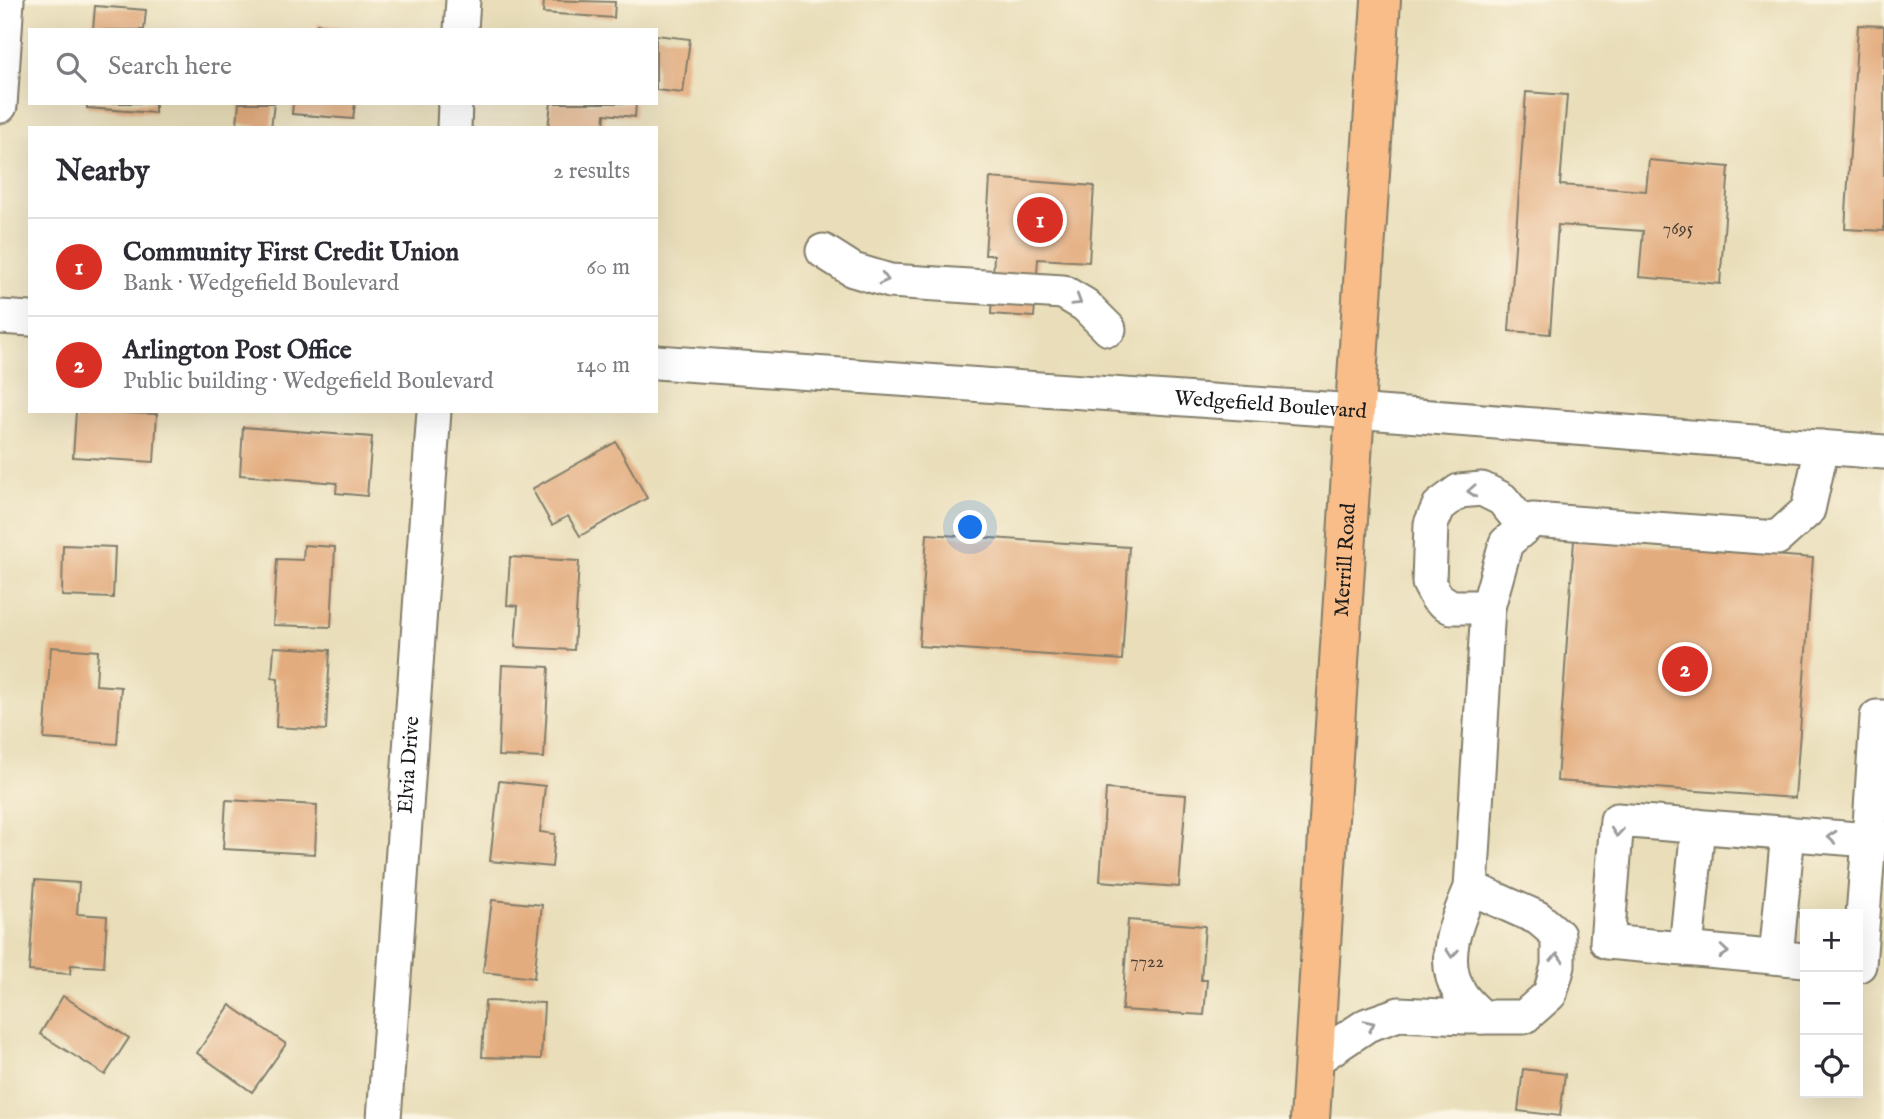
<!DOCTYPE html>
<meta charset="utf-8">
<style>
body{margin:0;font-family:"IM FELL English",serif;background:#f7f7f7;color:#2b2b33}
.controls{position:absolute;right:21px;bottom:21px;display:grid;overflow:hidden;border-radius:0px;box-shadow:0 7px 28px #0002}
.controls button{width:63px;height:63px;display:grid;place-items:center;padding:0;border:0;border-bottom:2px solid #e1e1e2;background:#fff;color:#2b2b33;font:35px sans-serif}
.you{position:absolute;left:971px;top:528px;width:24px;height:24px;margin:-18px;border:5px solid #fff;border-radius:50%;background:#1a73e8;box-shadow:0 0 0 10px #1a73e833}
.badge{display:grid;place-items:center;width:46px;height:46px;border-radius:50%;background:#d93025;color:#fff;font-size:23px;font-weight:700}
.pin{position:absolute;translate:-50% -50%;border:4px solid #fff;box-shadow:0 2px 7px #0006}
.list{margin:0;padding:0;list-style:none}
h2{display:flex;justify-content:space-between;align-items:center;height:91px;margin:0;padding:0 28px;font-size:30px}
h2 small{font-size:23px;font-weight:400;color:#7c7c81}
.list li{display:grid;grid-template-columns:46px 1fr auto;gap:21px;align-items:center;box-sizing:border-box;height:98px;padding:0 28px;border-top:2px solid #e1e1e2}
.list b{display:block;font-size:26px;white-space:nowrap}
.list p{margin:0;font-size:23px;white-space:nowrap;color:#7c7c81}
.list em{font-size:23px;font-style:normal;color:#7c7c81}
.icon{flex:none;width:38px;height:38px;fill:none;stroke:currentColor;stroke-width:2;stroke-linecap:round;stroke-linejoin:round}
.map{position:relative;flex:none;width:1884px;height:1119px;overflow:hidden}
.search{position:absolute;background:#fff;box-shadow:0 7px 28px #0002;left:28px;top:28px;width:630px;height:77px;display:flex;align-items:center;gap:18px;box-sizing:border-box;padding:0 24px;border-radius:0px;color:#7c7c81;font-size:26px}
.panel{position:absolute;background:#fff;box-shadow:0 7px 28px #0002;left:28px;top:126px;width:630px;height:287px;border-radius:0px}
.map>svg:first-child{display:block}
.building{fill:#e3ac7e}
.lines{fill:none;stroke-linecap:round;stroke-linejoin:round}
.minor-casing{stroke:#827d6a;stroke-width:37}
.major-casing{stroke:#827d6a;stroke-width:42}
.minor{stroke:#fff;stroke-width:33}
.major{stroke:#f8bd88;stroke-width:38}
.oneway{stroke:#999}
.labels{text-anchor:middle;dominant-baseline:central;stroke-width:5;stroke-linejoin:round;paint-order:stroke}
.number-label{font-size:18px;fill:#4e4034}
.street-label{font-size:21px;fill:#1c1c1c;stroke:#fcf5e5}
</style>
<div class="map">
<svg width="1884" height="1119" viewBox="0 0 1884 1119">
<rect width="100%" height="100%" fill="#fcf5e5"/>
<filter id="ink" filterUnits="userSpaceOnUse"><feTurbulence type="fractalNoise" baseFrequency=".0143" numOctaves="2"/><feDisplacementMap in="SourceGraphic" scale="14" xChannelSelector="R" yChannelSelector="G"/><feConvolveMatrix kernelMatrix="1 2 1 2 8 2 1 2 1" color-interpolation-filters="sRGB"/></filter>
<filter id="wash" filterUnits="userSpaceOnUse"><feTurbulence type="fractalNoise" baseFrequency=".00686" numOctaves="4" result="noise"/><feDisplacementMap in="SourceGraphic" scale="28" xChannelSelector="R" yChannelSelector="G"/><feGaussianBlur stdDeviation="1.57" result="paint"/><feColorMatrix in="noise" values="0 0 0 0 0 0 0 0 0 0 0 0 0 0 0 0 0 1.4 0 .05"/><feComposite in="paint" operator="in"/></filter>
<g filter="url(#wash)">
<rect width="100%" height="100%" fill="#e9deb9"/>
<g id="blocks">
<g class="building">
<polygon points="544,0 615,2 614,18 543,13"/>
<polygon points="95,6 146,10 144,30 93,30"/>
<polygon points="317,24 356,28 356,30 317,30"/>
<polygon points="1858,25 1884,26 1884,231 1845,229"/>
<polygon points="656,35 690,39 683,93 656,90"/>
<polygon points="1526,92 1567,95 1560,185 1646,191 1649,160 1729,167 1720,284 1639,277 1643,231 1558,225 1550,334 1509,331"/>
<polygon points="87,103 155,103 155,113 87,108"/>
<polygon points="239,103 274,103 271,128 237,124"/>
<polygon points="293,103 355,103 353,119 292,114"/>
<polygon points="551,103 636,103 635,117 605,114 604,128 548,128"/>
<polygon points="990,178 1094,186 1089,262 1038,259 1034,317 991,314 994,255 985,255"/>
<polygon points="76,411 157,414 154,462 73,457"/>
<polygon points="243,427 372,437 367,496 336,493 337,483 240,475"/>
<polygon points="616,442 647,498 580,536 568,516 552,525 532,489"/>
<polygon points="927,534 1129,547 1122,660 919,646"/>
<polygon points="1574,540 1813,558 1795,798 1557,781"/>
<polygon points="63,545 115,547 113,598 62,596"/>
<polygon points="304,545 335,547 331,627 273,625 277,559 303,560"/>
<polygon points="510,557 579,561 574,650 515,647 518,606 507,605"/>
<polygon points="51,647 98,651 96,685 121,687 117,744 44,739"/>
<polygon points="274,647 330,650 326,730 276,727 278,679 272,678"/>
<polygon points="502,665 549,667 544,758 498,756"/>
<polygon points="499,781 545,786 540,832 555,834 552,867 490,861"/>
<polygon points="1106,789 1186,795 1179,887 1100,881"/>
<polygon points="226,800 317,805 315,854 223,849"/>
<polygon points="35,880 79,883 77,914 107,916 104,967 71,965 70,974 29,971"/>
<polygon points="492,900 542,905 534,978 483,972"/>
<polygon points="1128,920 1205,926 1201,980 1207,980 1204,1015 1122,1010"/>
<polygon points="63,996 129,1038 105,1075 40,1034"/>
<polygon points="485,1001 544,1003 541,1059 482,1057"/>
<polygon points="230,1005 286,1044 252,1092 197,1053"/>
<polygon points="1523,1069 1565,1074 1560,1116 1518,1111"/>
</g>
</g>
</g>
<g filter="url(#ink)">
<use href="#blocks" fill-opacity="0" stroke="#827d6a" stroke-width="2"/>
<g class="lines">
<defs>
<g id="minor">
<polyline points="461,30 463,0"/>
<polyline points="0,106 7,0"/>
<polyline points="454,128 455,103"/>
<polyline points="823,251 853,270 890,281 1063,292 1085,305 1109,329"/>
<polyline points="0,317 30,319"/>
<path id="s1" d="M 656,362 L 1354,411 L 1884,452"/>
<polyline points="1488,607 1451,607 1437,598 1429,583 1431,524 1439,506 1459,491 1482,489 1502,499 1525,527"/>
<polyline points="1686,949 1698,826"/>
<polyline points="1776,957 1788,833"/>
<polyline points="1805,960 1607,942 1617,820 1869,840 1877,717 1884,717"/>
<polyline points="1859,965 1869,840"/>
<path d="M 1482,1017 C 1475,1010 1465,1002 1460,993 C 1439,960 1457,920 1471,888 L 1488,607 L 1506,543 L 1533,520 L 1777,538 L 1808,510 L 1822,447"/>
<polyline points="1313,1061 1367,1025 1399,1014 1465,1017 1524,1017 1550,994 1558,966 1558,935 1538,918 1471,888"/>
<path id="s2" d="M 384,1119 L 434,411"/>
</g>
<g id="major">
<path id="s3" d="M 1310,1119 L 1381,0"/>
</g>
</defs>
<use href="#minor" class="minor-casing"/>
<use href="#major" class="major-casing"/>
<use href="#minor" class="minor"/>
<use href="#major" class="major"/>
</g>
<defs><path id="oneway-chevron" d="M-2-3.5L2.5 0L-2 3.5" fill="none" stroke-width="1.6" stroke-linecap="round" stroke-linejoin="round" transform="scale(1.75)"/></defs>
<g class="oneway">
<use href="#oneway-chevron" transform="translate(884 279) rotate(14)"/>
<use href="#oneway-chevron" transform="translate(1077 301) rotate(32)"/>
<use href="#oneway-chevron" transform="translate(1472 491) rotate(177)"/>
<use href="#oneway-chevron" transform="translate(1617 832) rotate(95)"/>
<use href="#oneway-chevron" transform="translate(1832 837) rotate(-175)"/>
<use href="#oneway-chevron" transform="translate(1724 952) rotate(5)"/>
<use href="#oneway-chevron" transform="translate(1452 953) rotate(95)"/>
<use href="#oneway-chevron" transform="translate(1557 958) rotate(-87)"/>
<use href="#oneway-chevron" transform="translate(1370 1025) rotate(-25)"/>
</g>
</g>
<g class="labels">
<g class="number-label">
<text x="1678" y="229">7695</text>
<text x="1147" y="962">7722</text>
</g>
<g class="street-label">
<text stroke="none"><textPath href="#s1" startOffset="616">Wedgefield Boulevard</textPath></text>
<text stroke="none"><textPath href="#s3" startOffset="560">Merrill Road</textPath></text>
<text stroke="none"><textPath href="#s2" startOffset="355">Elvia Drive</textPath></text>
</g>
</g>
</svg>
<div class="controls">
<button>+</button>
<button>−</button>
<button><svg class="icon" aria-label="locate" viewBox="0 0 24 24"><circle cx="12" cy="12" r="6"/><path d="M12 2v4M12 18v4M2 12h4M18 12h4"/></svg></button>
</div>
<div class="you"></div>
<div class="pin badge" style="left:1040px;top:220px">1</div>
<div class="pin badge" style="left:1685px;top:669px">2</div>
<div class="search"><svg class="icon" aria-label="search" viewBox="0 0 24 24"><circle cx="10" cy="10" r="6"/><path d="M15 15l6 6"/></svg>Search here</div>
<section class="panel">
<h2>Nearby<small>2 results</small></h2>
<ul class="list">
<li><span class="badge">1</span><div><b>Community First Credit Union</b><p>Bank · Wedgefield Boulevard</p></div><em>60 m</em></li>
<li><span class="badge">2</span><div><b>Arlington Post Office</b><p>Public building · Wedgefield Boulevard</p></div><em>140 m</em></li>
</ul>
</section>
</div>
